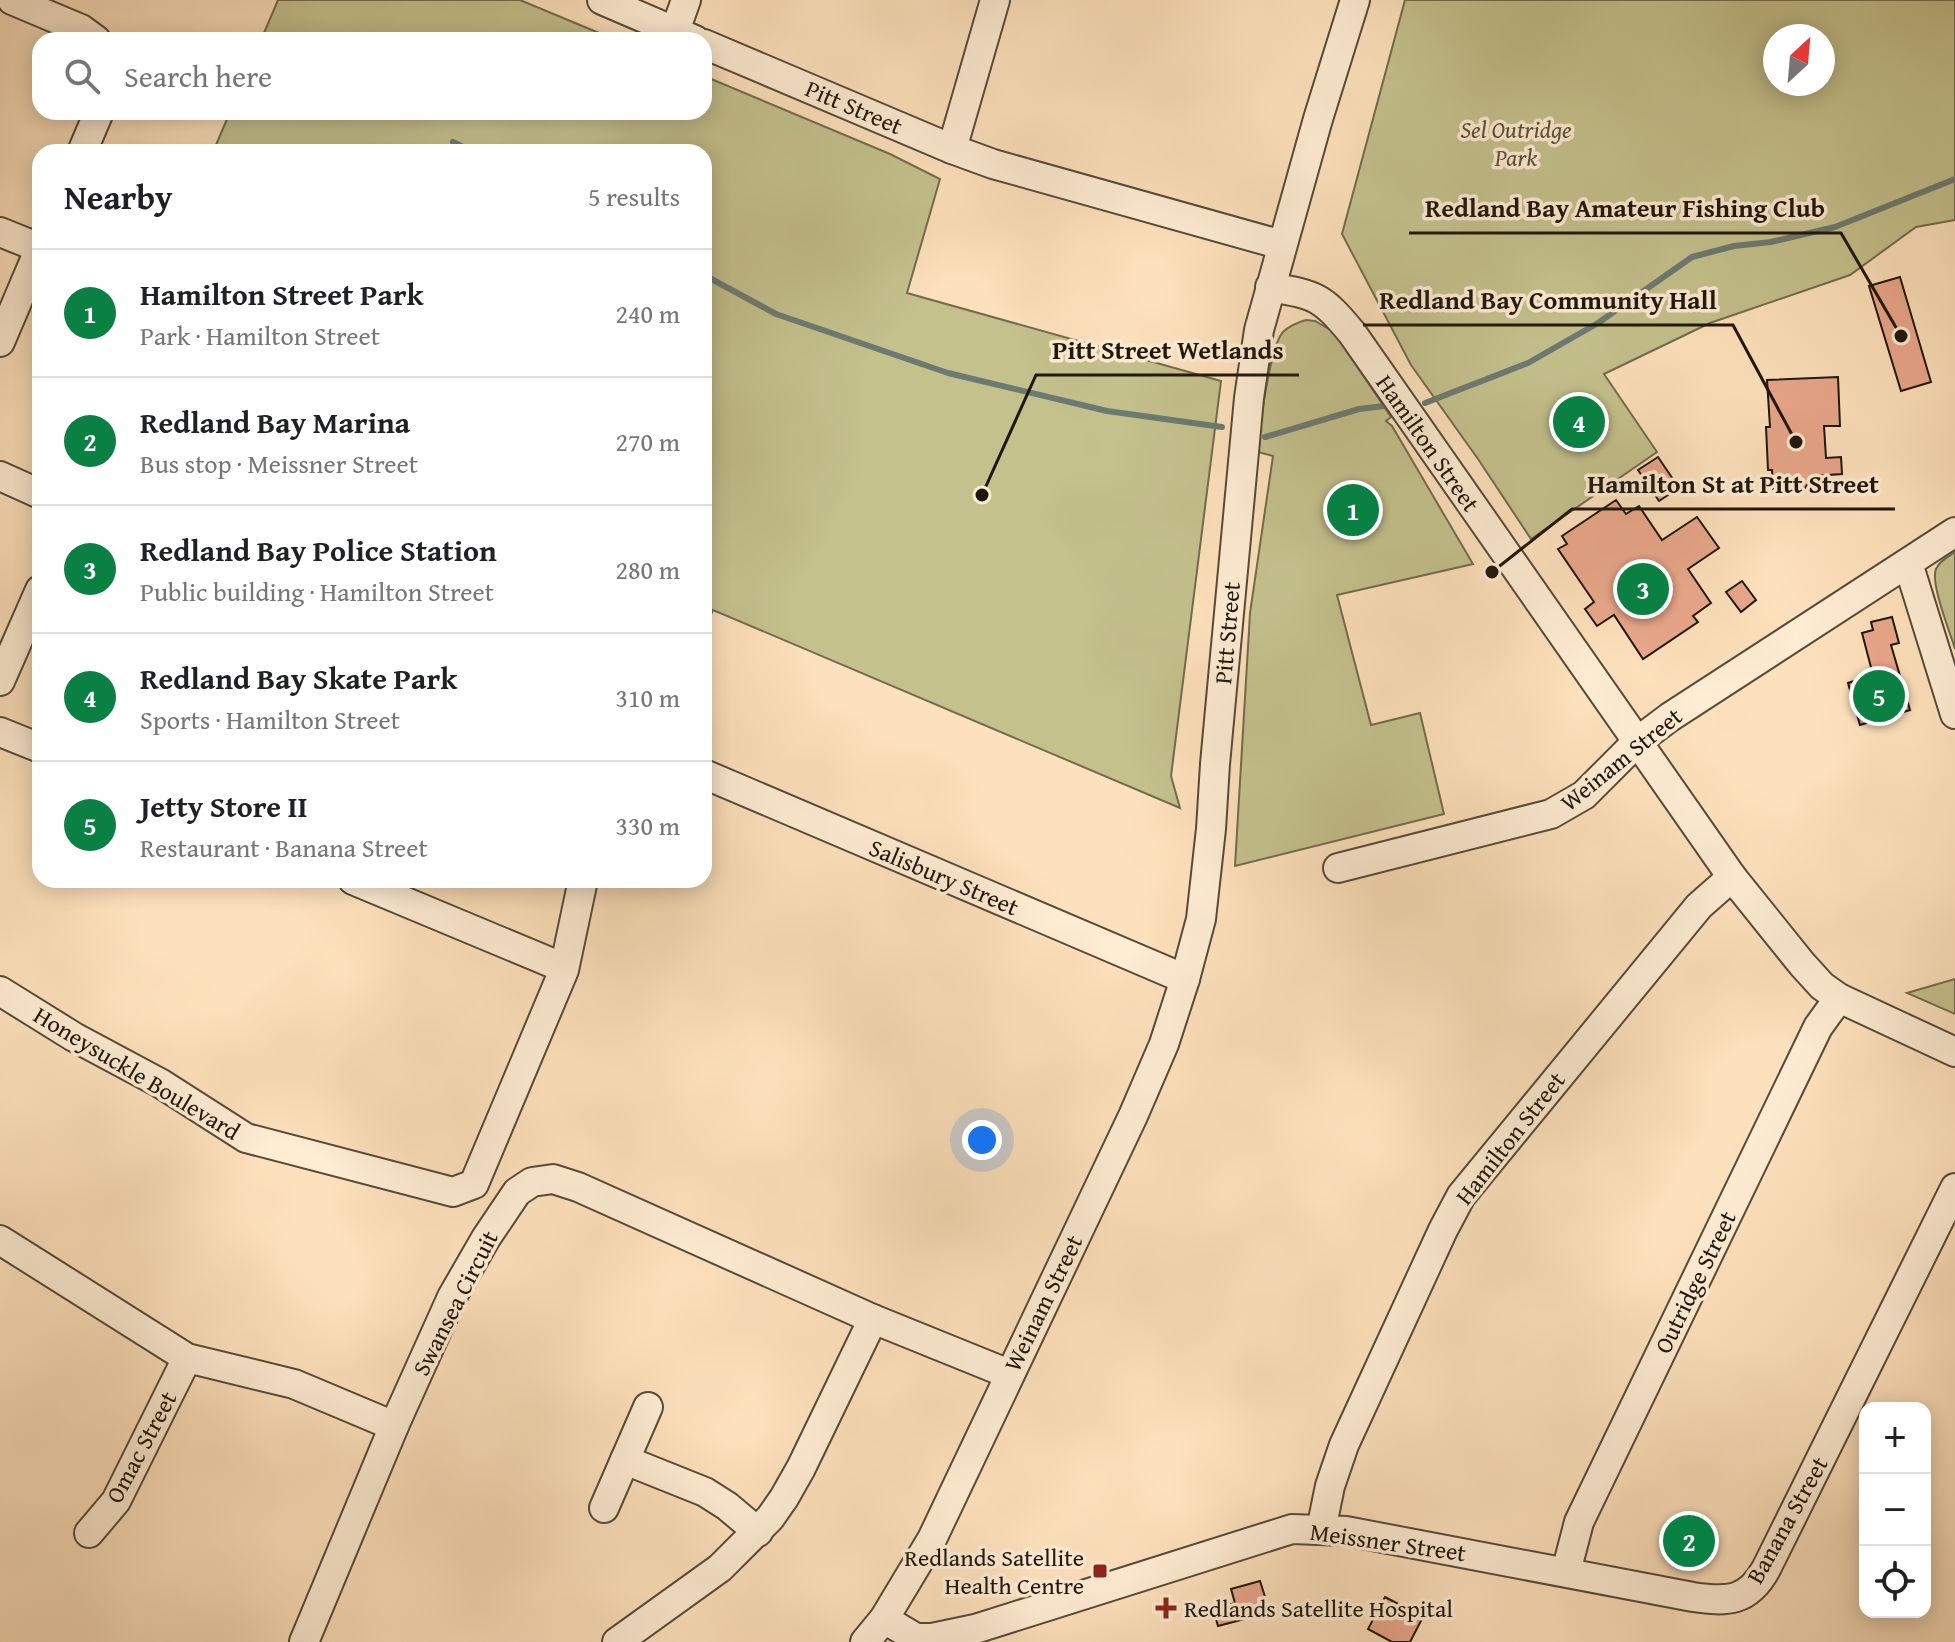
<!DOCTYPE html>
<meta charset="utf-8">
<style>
body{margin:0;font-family:"Gentium Book Plus",serif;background:#f6f6f6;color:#202124}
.controls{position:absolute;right:24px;bottom:24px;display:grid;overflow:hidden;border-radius:16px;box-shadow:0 4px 20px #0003}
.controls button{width:72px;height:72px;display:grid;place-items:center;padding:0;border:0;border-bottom:2px solid #e0e0e0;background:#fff;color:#202124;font:40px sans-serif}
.compass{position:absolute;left:1763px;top:24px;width:72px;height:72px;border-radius:50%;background:#fff;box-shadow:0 4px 20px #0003;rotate:26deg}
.you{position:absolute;left:982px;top:1140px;width:28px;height:28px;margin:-20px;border:6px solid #fff;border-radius:50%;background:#1a73e8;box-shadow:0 0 0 12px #1a73e833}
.badge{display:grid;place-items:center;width:52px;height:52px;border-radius:50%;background:#0b8043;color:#fff;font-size:26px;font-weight:700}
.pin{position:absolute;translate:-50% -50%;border:4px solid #fff;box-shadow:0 2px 8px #0006}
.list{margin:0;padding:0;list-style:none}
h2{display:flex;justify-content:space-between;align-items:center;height:104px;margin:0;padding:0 32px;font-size:34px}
h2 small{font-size:26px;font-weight:400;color:#757577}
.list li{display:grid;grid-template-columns:52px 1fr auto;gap:24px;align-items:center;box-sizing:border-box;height:128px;padding:0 32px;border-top:2px solid #e0e0e0}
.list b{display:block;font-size:30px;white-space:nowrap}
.list p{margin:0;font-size:26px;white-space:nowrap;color:#757577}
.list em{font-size:26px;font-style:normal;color:#757577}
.icon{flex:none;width:44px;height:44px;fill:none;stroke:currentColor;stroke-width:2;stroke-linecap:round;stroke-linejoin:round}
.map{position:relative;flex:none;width:1955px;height:1642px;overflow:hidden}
.search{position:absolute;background:#fff;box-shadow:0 4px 20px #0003;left:32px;top:32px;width:680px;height:88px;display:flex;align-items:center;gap:20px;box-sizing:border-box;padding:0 28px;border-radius:24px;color:#757577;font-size:30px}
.panel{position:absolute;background:#fff;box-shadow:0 4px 20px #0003;left:32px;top:144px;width:680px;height:744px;border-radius:24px}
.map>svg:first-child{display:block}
.green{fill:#c4c18d;stroke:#716c4e;stroke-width:2;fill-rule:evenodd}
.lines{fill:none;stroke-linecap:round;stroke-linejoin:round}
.stream{stroke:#6c7b72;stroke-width:6}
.building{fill:#e9a78b;stroke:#1e170e;stroke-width:2}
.minor-casing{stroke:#564a3a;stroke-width:32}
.minor{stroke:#feecd3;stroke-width:28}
.poi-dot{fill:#8f2418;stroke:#feecd3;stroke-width:3}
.labels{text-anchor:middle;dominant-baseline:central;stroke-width:7;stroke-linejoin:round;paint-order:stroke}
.street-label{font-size:24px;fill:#1e170e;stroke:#feecd3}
.park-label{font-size:24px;font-style:italic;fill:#58523a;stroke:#feecd3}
.poi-label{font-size:24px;fill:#1e170e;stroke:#feecd3;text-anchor:end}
.leader{fill:none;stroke:#1e170e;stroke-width:3}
.callout-dot{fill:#1e170e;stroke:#feecd3;stroke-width:3}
.callout-label{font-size:26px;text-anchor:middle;font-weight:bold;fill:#1e170e;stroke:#feecd3;stroke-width:7;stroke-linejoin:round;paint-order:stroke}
</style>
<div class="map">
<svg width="1955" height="1642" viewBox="0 0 1955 1642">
<rect width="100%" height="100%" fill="#fde1bc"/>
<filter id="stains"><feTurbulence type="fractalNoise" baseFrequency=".0025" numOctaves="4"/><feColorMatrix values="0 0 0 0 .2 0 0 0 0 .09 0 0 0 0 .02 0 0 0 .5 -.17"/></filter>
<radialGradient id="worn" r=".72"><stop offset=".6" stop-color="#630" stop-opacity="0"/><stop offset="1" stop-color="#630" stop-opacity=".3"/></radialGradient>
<g class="green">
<polygon points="278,0 520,0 616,40 261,40"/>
<path d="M 1405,0 L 1955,0 L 1955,220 L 1916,227 L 1850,275 L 1710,323 L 1604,374 L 1657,452 L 1531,539 L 1478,459 L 1411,365 L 1342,234 ZM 1775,36 L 1823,36 L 1823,84 L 1775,84 Z"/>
<polygon points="704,76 890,154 940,179 907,293 1221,381 1171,776 1180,808 713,610 704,630 704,152 213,152 230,112 704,112"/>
<path d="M 1306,320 L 1315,321 L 1334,332 L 1391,417 L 1386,421 L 1392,426 L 1473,564 L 1337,595 L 1371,725 L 1420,713 L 1444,814 L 1235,866 L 1250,613 L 1273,456 L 1258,452 C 1259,429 1270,346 1283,332 C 1289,326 1299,322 1306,320 Z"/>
<path d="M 1955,552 L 1955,649 C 1950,632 1930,583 1936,569 C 1939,561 1948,557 1955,552 Z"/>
<polygon points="1955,979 1955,1014 1907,993"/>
</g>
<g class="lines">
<g class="stream">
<polyline points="453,142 473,152"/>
<polyline points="704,275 776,314 948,373 1107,411 1222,427"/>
<polyline points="1425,403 1528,363 1598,323 1692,257 1734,246 1771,242 1835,227 1955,179"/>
<polyline points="1265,437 1359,409 1384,406"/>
</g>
</g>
<g class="building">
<polygon points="1900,277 1931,382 1901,391 1869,286"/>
<polygon points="1838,377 1840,426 1824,426 1826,458 1841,457 1842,474 1813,476 1805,488 1773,489 1772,470 1768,470 1766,427 1770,427 1767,380"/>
<polygon points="1658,457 1679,488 1659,501 1638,470"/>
<polygon points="1616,500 1626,514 1639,506 1662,540 1697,517 1719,548 1688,569 1711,603 1693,616 1698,622 1643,659 1614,615 1597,626 1585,609 1594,602 1558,549 1567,544 1562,536"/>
<polygon points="1742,581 1756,600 1741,612 1726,592"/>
<polygon points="1892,617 1899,643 1891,645 1910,710 1860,725 1848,683 1873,675 1862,633 1873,630 1871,622"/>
<polygon points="1260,1581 1266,1600 1261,1602 1264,1614 1218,1626 1213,1609 1235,1603 1231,1589"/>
<polygon points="1385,1597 1423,1617 1410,1642 1392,1642 1368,1629"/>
</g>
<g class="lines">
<defs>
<g id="minor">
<polyline points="12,0 81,29 96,40"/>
<polyline points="602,0 695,40"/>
<polyline points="675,31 686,0"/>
<polyline points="704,44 952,149 993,164 1282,245"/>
<polyline points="952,149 995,0"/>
<polyline points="82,152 99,112"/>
<polyline points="0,232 40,248"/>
<path d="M 1270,287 C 1317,295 1322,297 1352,333 L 1732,877 L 1802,964 L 1822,986 L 1839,998 L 1955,1052"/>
<polyline points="0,342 40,248"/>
<polyline points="0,476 40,494"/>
<polyline points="1908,563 1955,714"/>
<polyline points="0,681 40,590"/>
<polyline points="0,732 40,748"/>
<polyline points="704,774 1185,979"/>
<polyline points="1338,868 1551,814 1584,795 1638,741 1670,717 1955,532"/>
<polyline points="353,880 564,968"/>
<polyline points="0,991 74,1037 160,1083 246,1138 453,1192 474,1184 564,970 583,880"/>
<polyline points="0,1240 187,1358 294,1384 394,1426"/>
<polyline points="625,1460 705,1492 727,1506 758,1532"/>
<polyline points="604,1508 648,1407"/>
<polyline points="1321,1530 1330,1486 1344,1445 1443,1230 1461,1196 1699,906 1732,877"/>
<polyline points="89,1533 116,1501 187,1358"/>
<polyline points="1566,1572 1579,1522 1818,1027 1839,998"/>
<path d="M 884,1619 L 916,1638 L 932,1638 L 975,1629 L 1292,1529 L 1346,1531 L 1693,1597 C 1727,1602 1748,1602 1766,1569 L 1955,1188"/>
<polyline points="304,1642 394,1426 452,1297 486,1238 517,1192 532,1182 553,1179 578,1187 873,1319 1009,1374"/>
<polyline points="617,1642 720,1568 770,1518 784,1498 801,1468 873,1319"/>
<polyline points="865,1642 884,1619 932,1539 1133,1116 1164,1044 1185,979 1201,919 1211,829 1215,764 1249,398 1259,330 1318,119 1355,0"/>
</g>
</defs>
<use href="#minor" class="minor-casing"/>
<use href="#minor" class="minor"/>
</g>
<g class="poi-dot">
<rect x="1092" y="1563" width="16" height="16" rx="4"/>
<path d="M1162 1596h8v8h8v8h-8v8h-8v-8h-8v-8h8z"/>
</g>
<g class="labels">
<g class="street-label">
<text transform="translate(854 107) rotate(23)">Pitt Street</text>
<text transform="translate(1428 443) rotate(55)">Hamilton Street</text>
<text transform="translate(1227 633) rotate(-85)">Pitt Street</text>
<text transform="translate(1621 759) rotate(-39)">Weinam Street</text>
<text transform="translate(944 877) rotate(23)">Salisbury Street</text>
<text transform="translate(137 1073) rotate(31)">Honeysuckle Boulevard</text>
<text transform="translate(1510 1138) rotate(-52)">Hamilton Street</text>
<text transform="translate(1695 1282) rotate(-64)">Outridge Street</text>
<text transform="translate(455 1303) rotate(-63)">Swansea Circuit</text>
<text transform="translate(1043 1303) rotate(-64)">Weinam Street</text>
<text transform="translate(141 1447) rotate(-62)">Omac Street</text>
<text transform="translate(1787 1520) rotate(-61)">Banana Street</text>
<text transform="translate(1388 1542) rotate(8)">Meissner Street</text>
</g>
<g class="park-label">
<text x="1516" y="129">Sel Outridge<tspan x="1516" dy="28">Park</tspan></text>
</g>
<g class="poi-label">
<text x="1084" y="1557">Redlands Satellite<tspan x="1084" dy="28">Health Centre</tspan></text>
<text x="1184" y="1608" text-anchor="start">Redlands Satellite Hospital</text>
</g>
</g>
<path class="leader" d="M1901 336L1841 233H1409M1796 442L1733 325H1363M982 495L1036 375H1299M1492 572L1572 509H1895"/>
<g class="callout-dot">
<circle cx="1901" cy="336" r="8"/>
<circle cx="1796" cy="442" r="8"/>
<circle cx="982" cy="495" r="8"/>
<circle cx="1492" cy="572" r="8"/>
</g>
<g class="callout-label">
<text x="1625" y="217">Redland Bay Amateur Fishing Club</text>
<text x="1548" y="309">Redland Bay Community Hall</text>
<text x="1168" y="359">Pitt Street Wetlands</text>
<text x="1733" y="493">Hamilton St at Pitt Street</text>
</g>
<rect width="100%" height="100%" filter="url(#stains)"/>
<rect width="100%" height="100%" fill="url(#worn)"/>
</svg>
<div class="controls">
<button>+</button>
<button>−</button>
<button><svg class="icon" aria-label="locate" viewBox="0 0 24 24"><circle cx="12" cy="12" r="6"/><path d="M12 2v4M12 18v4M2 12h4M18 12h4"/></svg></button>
</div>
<svg class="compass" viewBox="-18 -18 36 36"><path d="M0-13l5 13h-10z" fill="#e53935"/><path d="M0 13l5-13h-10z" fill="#757577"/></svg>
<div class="you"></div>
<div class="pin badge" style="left:1353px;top:510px">1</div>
<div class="pin badge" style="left:1689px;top:1541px">2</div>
<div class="pin badge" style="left:1643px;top:589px">3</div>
<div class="pin badge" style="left:1579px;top:422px">4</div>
<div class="pin badge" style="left:1879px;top:696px">5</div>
<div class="search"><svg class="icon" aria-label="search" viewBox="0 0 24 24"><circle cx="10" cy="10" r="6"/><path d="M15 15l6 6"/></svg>Search here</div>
<section class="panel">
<h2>Nearby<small>5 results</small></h2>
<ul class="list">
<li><span class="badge">1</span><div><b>Hamilton Street Park</b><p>Park · Hamilton Street</p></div><em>240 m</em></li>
<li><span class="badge">2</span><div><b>Redland Bay Marina</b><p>Bus stop · Meissner Street</p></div><em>270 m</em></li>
<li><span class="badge">3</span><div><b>Redland Bay Police Station</b><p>Public building · Hamilton Street</p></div><em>280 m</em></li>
<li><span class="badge">4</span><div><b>Redland Bay Skate Park</b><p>Sports · Hamilton Street</p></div><em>310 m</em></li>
<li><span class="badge">5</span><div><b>Jetty Store II</b><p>Restaurant · Banana Street</p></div><em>330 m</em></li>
</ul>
</section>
</div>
